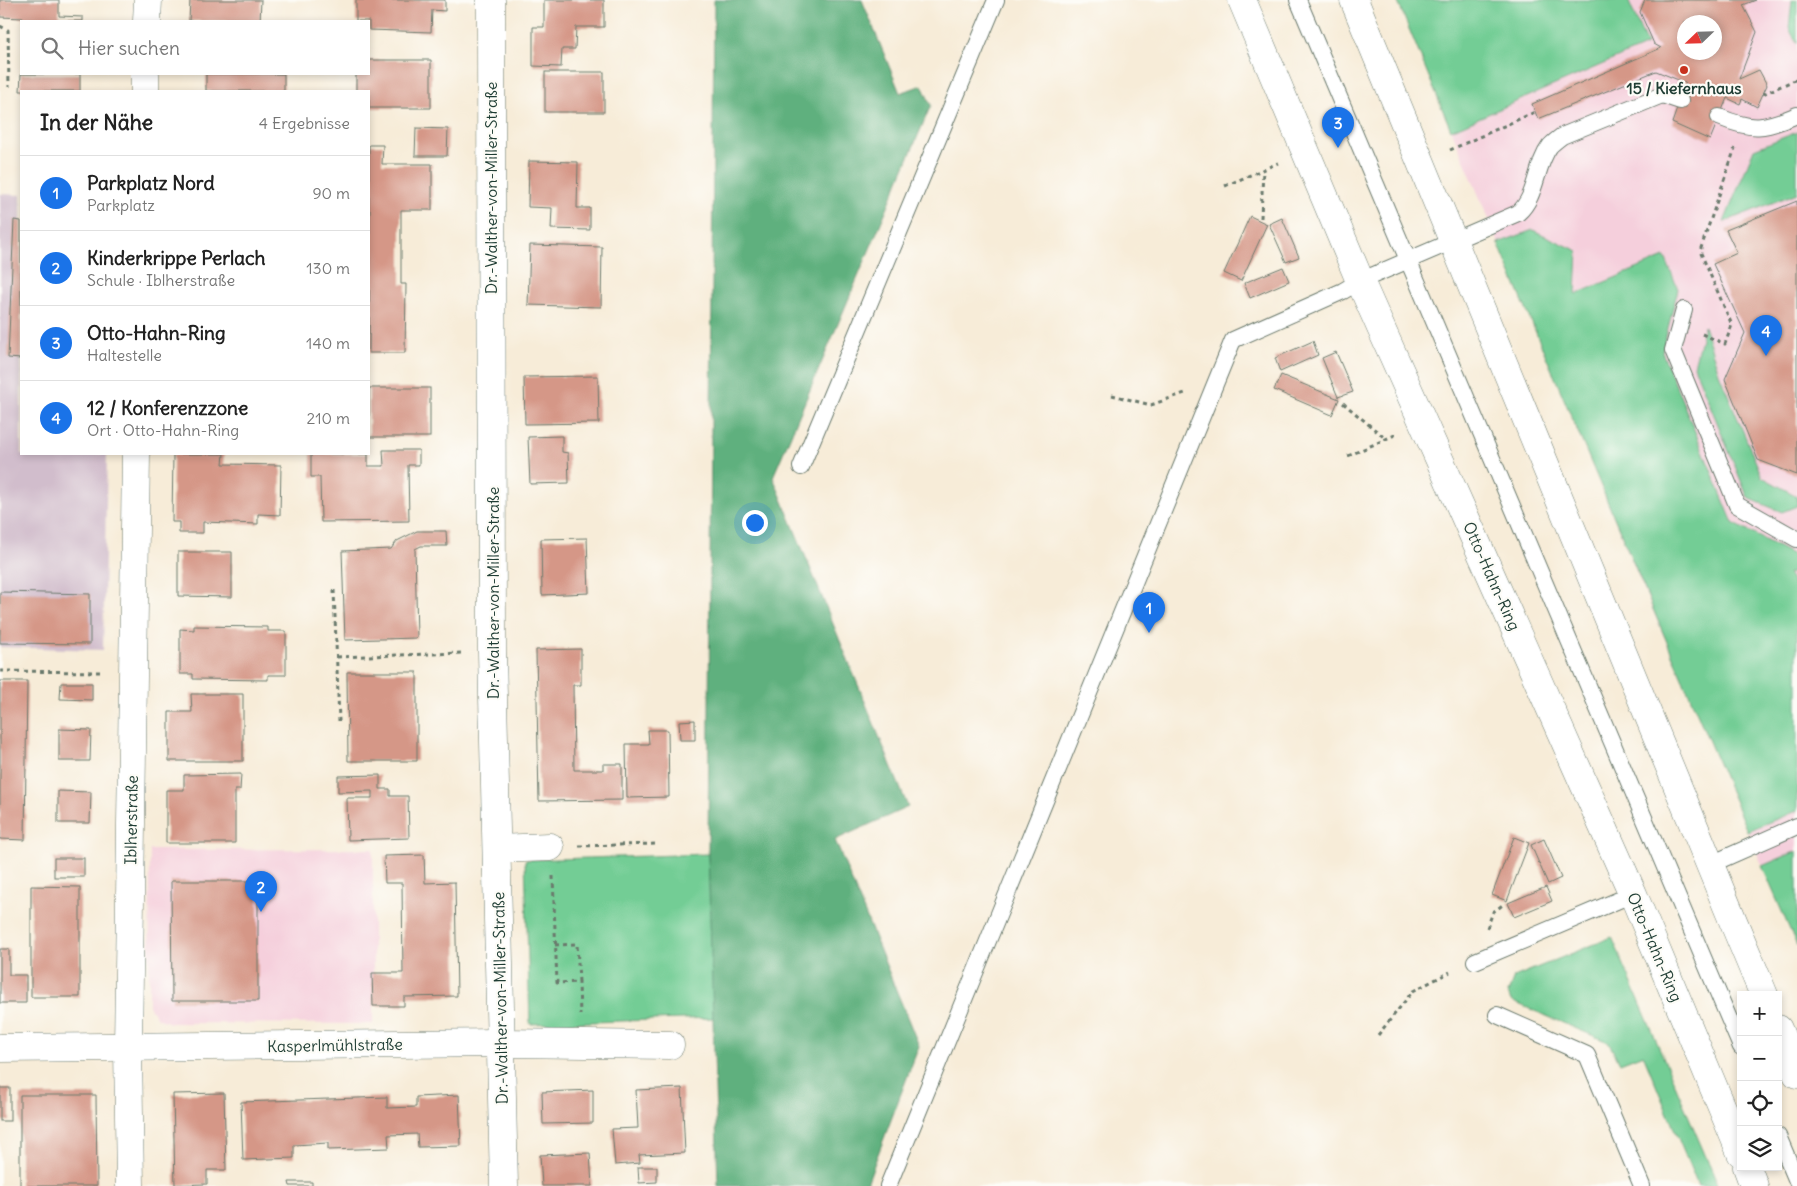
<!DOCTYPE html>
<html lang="de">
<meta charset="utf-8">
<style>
body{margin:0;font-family:Delius,sans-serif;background:#f6f6f6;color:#222}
.controls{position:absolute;right:15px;bottom:15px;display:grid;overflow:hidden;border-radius:0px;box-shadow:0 2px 8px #0003}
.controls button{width:45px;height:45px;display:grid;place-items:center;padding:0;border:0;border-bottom:1px solid #e0e0e0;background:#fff;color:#222;font:25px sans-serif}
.compass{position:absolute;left:1677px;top:15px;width:45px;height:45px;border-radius:50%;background:#fff;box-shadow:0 2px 8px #0003;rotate:247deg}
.you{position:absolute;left:754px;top:522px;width:18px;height:18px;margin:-12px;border:4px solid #fff;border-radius:50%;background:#1a73e8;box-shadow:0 0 0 8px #1a73e833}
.badge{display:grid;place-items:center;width:32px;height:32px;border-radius:50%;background:#1a73e8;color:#fff;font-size:16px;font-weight:700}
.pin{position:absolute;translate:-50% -41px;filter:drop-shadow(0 1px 2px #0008)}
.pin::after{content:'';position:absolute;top:26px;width:18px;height:15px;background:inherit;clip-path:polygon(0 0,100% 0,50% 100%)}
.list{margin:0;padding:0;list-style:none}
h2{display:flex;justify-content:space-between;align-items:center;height:65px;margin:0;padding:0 20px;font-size:21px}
h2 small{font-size:16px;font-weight:400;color:#767676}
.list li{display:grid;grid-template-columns:32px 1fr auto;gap:15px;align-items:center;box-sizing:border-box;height:75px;padding:0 20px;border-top:1px solid #e0e0e0}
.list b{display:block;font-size:19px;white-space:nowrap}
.list p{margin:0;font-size:16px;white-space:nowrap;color:#767676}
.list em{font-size:16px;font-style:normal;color:#767676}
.icon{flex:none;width:28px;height:28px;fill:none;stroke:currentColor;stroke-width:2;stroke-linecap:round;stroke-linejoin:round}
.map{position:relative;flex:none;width:1797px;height:1186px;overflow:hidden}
.search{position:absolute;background:#fff;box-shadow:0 2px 8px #0003;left:20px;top:20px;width:350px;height:55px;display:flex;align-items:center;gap:12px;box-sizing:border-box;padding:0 18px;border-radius:0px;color:#767676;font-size:19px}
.panel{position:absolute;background:#fff;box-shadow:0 2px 8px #0003;left:20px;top:90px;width:350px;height:365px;border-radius:0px}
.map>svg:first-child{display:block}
.built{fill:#f5cfdc;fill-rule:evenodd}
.industrial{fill:#d1bdcc}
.green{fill:#73cd95;stroke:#498564}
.forest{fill:#5eb07e;stroke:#3e7659}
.building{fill:#d59787;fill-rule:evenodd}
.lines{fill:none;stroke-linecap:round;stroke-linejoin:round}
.lane-casing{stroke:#6b7a6d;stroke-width:18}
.street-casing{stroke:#6b7a6d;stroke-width:29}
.secondary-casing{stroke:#6b7a6d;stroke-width:29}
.path{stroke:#6b7a6d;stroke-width:3;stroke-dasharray:4 4;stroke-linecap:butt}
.lane{stroke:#fff;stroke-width:16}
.street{stroke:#fff;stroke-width:28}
.secondary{stroke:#fff;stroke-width:28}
.poi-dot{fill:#c8321e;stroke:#fdfcf7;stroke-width:2}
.labels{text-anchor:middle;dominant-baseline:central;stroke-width:4.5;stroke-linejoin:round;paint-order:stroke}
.poi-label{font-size:16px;font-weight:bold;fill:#1f3d34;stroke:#fdfcf7}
.street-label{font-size:16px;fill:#1f3d34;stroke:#fdfcf7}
</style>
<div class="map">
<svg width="1797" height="1186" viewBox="0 0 1797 1186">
<rect width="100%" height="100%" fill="#fdfcf7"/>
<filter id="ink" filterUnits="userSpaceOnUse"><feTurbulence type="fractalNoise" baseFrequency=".02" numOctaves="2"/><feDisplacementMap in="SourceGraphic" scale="10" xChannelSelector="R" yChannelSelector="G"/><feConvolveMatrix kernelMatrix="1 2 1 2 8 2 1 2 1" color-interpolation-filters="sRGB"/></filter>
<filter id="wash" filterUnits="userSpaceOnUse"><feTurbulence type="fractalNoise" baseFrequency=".0096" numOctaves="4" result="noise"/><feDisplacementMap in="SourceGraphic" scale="20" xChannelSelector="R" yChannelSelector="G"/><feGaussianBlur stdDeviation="1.12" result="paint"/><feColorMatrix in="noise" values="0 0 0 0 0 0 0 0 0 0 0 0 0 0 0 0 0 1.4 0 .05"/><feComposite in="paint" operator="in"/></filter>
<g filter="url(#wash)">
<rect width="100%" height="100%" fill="#f7ecd8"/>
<g class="built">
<path d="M 1397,0 L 1797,0 L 1797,946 L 1644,590 ZM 1684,22 L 1714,22 L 1714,52 L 1684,52 Z"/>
<polygon points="373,849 373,1024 171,1023 157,1018 149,1006 150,850"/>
</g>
<polygon class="industrial" points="0,194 21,195 21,454 107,454 103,650 0,647"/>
<g class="green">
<polygon points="1397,0 1628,0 1647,45 1451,130"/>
<polygon points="1792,0 1797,0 1797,44 1789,28"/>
<polygon points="1797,132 1797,193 1724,222 1754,149"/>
<polygon points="1533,230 1578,251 1576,294 1665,257 1678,289 1662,352 1733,523 1797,557 1797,574 1788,573 1797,592 1797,811 1747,831 1498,243"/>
<polygon points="1704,326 1719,373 1762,477 1797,496 1797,506 1782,512 1748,498 1694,366"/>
<polygon points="1797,851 1797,946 1762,866"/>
<polygon points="708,854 714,1018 530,1024 525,860"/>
<polygon points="1612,937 1715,1178 1717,1186 1698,1186 1643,1054 1620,1063 1608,1042 1511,1001 1508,993 1514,977"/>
</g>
<polygon class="forest" points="714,0 862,0 900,93 922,85 931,105 773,477 908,807 835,840 919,1046 866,1186 718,1186 708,854"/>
<g id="blocks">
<g class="building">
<polygon points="0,0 59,0 59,16 83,17 83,21 23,21 23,18 0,17"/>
<polygon points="190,0 261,0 260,21 189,21"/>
<polygon points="356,0 445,0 445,11 432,10 431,32 369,30 369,21 356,21"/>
<polygon points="544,0 604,0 604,27 576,27 575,49 562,49 561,67 533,66 533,27 544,27"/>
<path d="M 1645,0 L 1756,0 L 1743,5 L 1757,32 L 1739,79 L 1759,70 L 1767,85 L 1757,107 L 1742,99 L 1740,104 L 1727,98 L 1710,140 L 1672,123 L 1686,83 L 1656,71 L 1538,119 L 1532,104 L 1661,48 L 1654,44 L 1640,12 ZM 1684,22 L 1714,22 L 1714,52 L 1684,52 Z"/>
<polygon points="369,60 431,60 431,108 369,108 369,91 356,91 356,74 369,74"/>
<rect x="545" y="72" width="59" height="40"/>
<polygon points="21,74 80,74 80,91 20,91"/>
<rect x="206" y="74" width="78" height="17"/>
<polygon points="416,128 448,129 447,156 415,156"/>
<polygon points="369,145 383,145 382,164 432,164 432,210 401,210 401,284 406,284 405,353 369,353 370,210 369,210"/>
<polygon points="529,161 578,162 577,208 590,208 590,230 551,229 552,208 528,207"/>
<polygon points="1797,201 1797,475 1758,460 1725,379 1745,333 1713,264 1737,253 1726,230"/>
<polygon points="1250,216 1267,224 1241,281 1224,273"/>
<polygon points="1282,218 1299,257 1286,262 1269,224"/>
<polygon points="14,220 21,221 21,359 8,358"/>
<polygon points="530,245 602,247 601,307 528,305"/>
<polygon points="1283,267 1289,281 1250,298 1244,283"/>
<polygon points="1313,341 1318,355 1280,372 1275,358"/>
<polygon points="1336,352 1353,392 1338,397 1322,358"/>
<polygon points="1281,375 1339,399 1332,415 1274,390"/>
<polygon points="598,376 599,423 525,424 524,377"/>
<rect x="369" y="388" width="61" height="49"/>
<polygon points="562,436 562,452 568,453 569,483 530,484 528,437"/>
<polygon points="383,450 419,450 419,465 408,465 409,521 321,522 320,477 311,477 311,454 368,454 368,466 384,466"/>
<polygon points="173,454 224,454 223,464 281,465 280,515 258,514 258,524 203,522 203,533 179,533 179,522 172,522"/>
<polygon points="417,531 446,531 447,546 421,546 415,549 417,638 345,640 342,551 391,549 397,541"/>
<polygon points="587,538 589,593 542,595 541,539"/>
<polygon points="178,552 232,552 232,597 178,596"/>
<polygon points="0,592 90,594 90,644 0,643"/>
<polygon points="194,626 268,627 268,631 286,631 286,675 268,675 268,680 193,679 193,674 180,674 180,629 194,630"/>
<polygon points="581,649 581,685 573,685 574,770 603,770 603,764 622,764 622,800 539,801 536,650"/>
<polygon points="347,672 417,672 417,761 348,761"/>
<polygon points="0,681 27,681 25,840 0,839"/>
<polygon points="61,683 92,683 92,700 60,699"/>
<polygon points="191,694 243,694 243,761 169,761 169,712 192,712"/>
<polygon points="695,720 695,740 680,740 679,721"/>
<polygon points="59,729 91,730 90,761 59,761"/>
<polygon points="648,730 668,730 669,797 627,798 626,744 649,744"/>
<polygon points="241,774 240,790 235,790 235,843 166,843 166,790 184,790 184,775"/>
<polygon points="380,775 380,789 390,789 390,796 408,796 409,838 348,840 347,798 372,798 372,791 338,792 338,776"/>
<polygon points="58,791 91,792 90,823 58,823"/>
<polygon points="1514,837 1529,843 1507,901 1492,895"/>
<polygon points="1544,839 1561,878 1548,884 1531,845"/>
<polygon points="424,855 425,883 455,882 457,996 404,997 404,1006 373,1006 372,973 403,973 402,883 385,883 384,856"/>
<rect x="54" y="858" width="30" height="19"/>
<polygon points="171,881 258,881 258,1001 172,1001"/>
<polygon points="31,886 80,887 80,997 31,997"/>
<polygon points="1546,887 1552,901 1514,917 1508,903"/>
<polygon points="0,949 9,949 9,975 26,975 26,1003 0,1003"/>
<rect x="0" y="1088" width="10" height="33"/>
<polygon points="682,1088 685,1153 639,1155 640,1163 615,1165 612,1129 638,1128 636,1090"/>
<polygon points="593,1090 593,1123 543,1124 542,1092"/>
<polygon points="224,1093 226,1170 207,1170 207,1184 175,1185 173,1094"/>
<polygon points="20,1095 96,1095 97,1186 20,1186"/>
<polygon points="459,1095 461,1146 418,1147 417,1134 388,1135 389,1148 328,1150 328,1143 294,1145 294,1158 243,1160 241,1102 387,1097 387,1108 416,1107 416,1097"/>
<polygon points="590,1153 592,1186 542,1186 540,1155"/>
<polygon points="638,1167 657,1167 657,1182 639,1183"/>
<polygon points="289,1182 312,1182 312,1186 290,1186"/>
</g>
</g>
</g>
<g filter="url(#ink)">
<use href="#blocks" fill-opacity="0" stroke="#6b7a6d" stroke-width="1"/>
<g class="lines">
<defs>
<g id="lane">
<polyline points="1298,0 1741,1047"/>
<path d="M 1719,117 C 1753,131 1764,129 1797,115"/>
<polyline points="1684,310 1673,350 1737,505 1797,539"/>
<polyline points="801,467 996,0"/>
<polyline points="1709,865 1797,826"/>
<polyline points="1475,961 1633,894"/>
<polyline points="1497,1015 1587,1055 1642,1186"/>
<polyline points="1778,1136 1797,1181"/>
<path d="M 888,1186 L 1233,340 L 1343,291 L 1360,281 L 1518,213 C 1537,197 1535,166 1550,146 C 1553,143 1558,139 1562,136 L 1662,95 L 1680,101"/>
</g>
<g id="street">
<polyline points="491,0 492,652 504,1186"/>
<polyline points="147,21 148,0"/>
<polyline points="145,91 145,74"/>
<polyline points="497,849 550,847"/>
<polyline points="0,1048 500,1043 670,1045"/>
<polyline points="130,1186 128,1047 136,454"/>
</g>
<g id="secondary">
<polyline points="1242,0 1360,281 1633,894 1741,1153"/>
<path d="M 1354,0 C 1493,330 1625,664 1764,995"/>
<polyline points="1778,1029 1797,1074"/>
<polyline points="1747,1167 1754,1186"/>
</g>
</defs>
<use href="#lane" class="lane-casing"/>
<use href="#street" class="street-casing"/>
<use href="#secondary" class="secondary-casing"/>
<g class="path">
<polyline points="0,26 8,30 9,87"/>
<polyline points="1763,94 1797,79"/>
<polyline points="1450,150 1535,112"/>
<polyline points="1225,186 1278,163"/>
<polyline points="1261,218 1263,169"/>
<polyline points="1702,334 1725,344 1732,325 1700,251 1735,148"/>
<polyline points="1112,395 1151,405 1185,393"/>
<polyline points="1343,403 1386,439"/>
<polyline points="1348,456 1397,434"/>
<polyline points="334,590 339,721"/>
<polyline points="337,657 461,653"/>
<polyline points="0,671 102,672"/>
<polyline points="579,846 656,844"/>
<polyline points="553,876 557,983 579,982 580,1015"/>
<polyline points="1487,928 1493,912 1504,904"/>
<polyline points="555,945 577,944 579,982"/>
<polyline points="1378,1035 1413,991 1450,972"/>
</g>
<use href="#lane" class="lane"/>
<use href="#street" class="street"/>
<use href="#secondary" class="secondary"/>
</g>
</g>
<circle class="poi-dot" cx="1684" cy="70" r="5"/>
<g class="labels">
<g class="poi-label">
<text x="1684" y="88">15 / Kiefernhaus</text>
</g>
<g class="street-label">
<text transform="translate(491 188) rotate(-90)">Dr.-Walther-von-Miller-Straße</text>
<text transform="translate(1492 576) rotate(66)">Otto-Hahn-Ring</text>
<text transform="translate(493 593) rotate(-90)">Dr.-Walther-von-Miller-Straße</text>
<text transform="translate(131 820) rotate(-89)">Iblherstraße</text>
<text transform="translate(1655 947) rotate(67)">Otto-Hahn-Ring</text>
<text transform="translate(500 998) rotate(-91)">Dr.-Walther-von-Miller-Straße</text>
<text transform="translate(335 1045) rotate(-1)">Kasperlmühlstraße</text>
</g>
</g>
</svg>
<div class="controls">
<button>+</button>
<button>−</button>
<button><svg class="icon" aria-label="locate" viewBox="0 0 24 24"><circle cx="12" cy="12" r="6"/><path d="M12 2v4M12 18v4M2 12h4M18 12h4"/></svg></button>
<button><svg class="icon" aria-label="layers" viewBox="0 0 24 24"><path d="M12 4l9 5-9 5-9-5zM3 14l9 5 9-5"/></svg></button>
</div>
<svg class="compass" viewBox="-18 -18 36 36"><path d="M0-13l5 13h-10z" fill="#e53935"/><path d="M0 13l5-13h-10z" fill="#767676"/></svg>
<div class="you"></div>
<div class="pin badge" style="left:1149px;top:633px">1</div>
<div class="pin badge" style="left:261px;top:912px">2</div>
<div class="pin badge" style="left:1338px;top:148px">3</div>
<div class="pin badge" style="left:1766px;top:356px">4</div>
<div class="search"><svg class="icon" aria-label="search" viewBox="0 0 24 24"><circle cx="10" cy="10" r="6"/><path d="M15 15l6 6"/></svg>Hier suchen</div>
<section class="panel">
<h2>In der Nähe<small>4 Ergebnisse</small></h2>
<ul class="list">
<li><span class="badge">1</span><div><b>Parkplatz Nord</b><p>Parkplatz</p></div><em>90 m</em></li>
<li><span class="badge">2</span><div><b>Kinderkrippe Perlach</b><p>Schule · Iblherstraße</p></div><em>130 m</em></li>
<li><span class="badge">3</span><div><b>Otto-Hahn-Ring</b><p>Haltestelle</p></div><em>140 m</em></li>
<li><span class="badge">4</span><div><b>12 / Konferenzzone</b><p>Ort · Otto-Hahn-Ring</p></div><em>210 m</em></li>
</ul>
</section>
</div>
